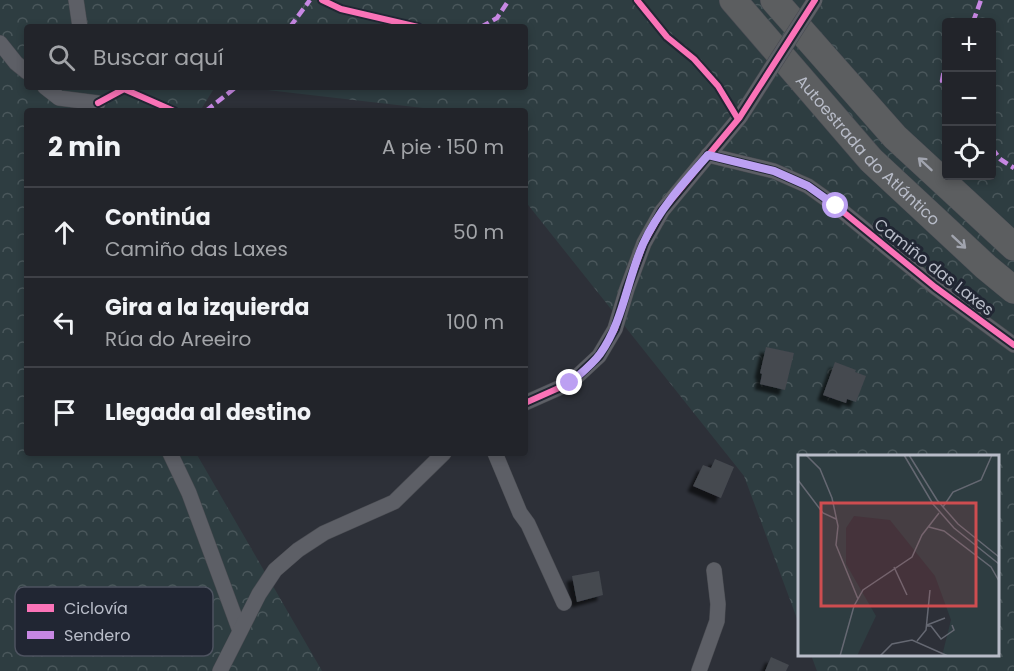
<!DOCTYPE html>
<html lang="es">
<meta charset="utf-8">
<style>
body{margin:0;font-family:Poppins,sans-serif;background:#2e3036;color:#f1f3f6}
.controls{position:absolute;right:18px;top:18px;display:grid;overflow:hidden;border-radius:6px;box-shadow:0 3px 9px #0003}
.controls button{width:54px;height:54px;display:grid;place-items:center;padding:0;border:0;border-bottom:2px solid #3f4147;background:#22242a;color:#f1f3f6;font:30px sans-serif}
.stop{position:absolute;width:18px;height:18px;margin:-14px;border:4px solid #bca0f2;border-radius:50%;background:#fff}
.stop.end{background:#bca0f2;border-color:#fff;box-shadow:0 2px 6px #0008}
.list{margin:0;padding:0;list-style:none}
h2{display:flex;justify-content:space-between;align-items:center;height:78px;margin:0;padding:0 24px;font-size:26px}
h2 small{font-size:20px;font-weight:400;color:#a2a4a8}
.list li{display:grid;grid-template-columns:39px 1fr auto;gap:18px;align-items:center;box-sizing:border-box;height:90px;padding:0 24px;border-top:2px solid #3f4147}
.list b{display:block;font-size:22px;white-space:nowrap}
.list p{margin:0;font-size:20px;white-space:nowrap;color:#a2a4a8}
.list em{font-size:20px;font-style:normal;color:#a2a4a8}
.icon{flex:none;width:33px;height:33px;fill:none;stroke:currentColor;stroke-width:2;stroke-linecap:round;stroke-linejoin:round}
.map{position:relative;flex:none;width:1014px;height:671px;overflow:hidden}
.search{position:absolute;background:#22242a;box-shadow:0 3px 9px #0003;left:24px;top:24px;width:504px;height:66px;display:flex;align-items:center;gap:15px;box-sizing:border-box;padding:0 21px;border-radius:6px;color:#a2a4a8;font-size:22px}
.panel{position:absolute;background:#22242a;box-shadow:0 3px 9px #0003;left:24px;top:108px;width:504px;height:348px;border-radius:6px}
.map>svg:first-child{display:block}
.forest{fill:url(#forest-crowns);fill-rule:evenodd}
.building{fill:#45484f;filter:url(#shadow)}
.lines{fill:none;stroke-linecap:round;stroke-linejoin:round}
.minor-casing{stroke:#494b51;stroke-width:16}
.motorway-casing{stroke:#4a4c54;stroke-width:28}
.minor{stroke:#5d5f66;stroke-width:15}
.motorway{stroke:#5c5e60;stroke-width:27}
.minor-bridge-casing{stroke:#494b51;stroke-width:16;stroke-linecap:butt}
.minor-bridge{stroke:#5d5f66;stroke-width:15}
.quiet{stroke:#c787e3;stroke-width:4.5;stroke-dasharray:9 4.5;stroke-linecap:butt}
.cycleway-casing{stroke:#212633;stroke-width:10}
.cycleway{stroke:#fb73b8;stroke-width:6}
.oneway{stroke:#a1a4ae}
.route{stroke:#bca0f2;stroke-width:8}
.labels{text-anchor:middle;dominant-baseline:central;stroke-width:6;stroke-linejoin:round;paint-order:stroke}
.street-label{font-size:16px;fill:#b8bcc8;stroke:#212633}
.inset-road{fill:none;stroke:#656872;stroke-width:1.5}
.view{fill:#ce4d50;fill-opacity:0.15;stroke:#ce4d50;stroke-width:3}
.inset-edge{fill:none;stroke:#b8bcc8;stroke-width:3}
.key{fill:#212633;stroke:#4e5360;stroke-width:1.5}
.key-label{font-size:16px;fill:#b8bcc8}
</style>
<div class="map">
<svg width="1014" height="671" viewBox="0 0 1014 671">
<defs>
<pattern id="forest-crowns" width="20" height="18" patternUnits="userSpaceOnUse" patternTransform="scale(1.5)"><rect width="20" height="18" fill="#2e3d41"/><path d="M2 6a3 3 0 1 1 6 0M12 15a3 3 0 1 1 6 0" fill="none" stroke="#4a575b"/></pattern>
<filter id="shadow"><feDropShadow dx="-5.5" dy="5.5" stdDeviation="1.5" flood-color="#0009"/></filter>
</defs>
<rect width="100%" height="100%" fill="#2d3038"/>
<path class="forest" d="M 0,0 L 1014,0 L 1014,671 L 817,671 L 811,655 L 998,654 L 998,456 L 800,456 L 799,624 L 744,476 L 525,201 L 525,111 L 449,111 L 240,87 L 525,87 L 525,27 L 27,27 L 27,87 L 215,87 L 200,111 L 27,111 L 27,453 L 196,453 L 322,671 L 0,671 ZM 946,22 L 992,22 L 992,176 L 946,176 Z"/>
<g class="building">
<polygon points="766,347 794,353 785,390 760,384 762,374 760,373"/>
<polygon points="835,362 856,370 855,372 866,376 856,402 847,399 846,403 823,395"/>
<polygon points="715,459 734,467 721,498 693,486 703,465 711,468"/>
<polygon points="599,571 603,595 577,602 572,576"/>
<polygon points="771,657 789,665 786,671 765,671"/>
</g>
<g class="lines">
<defs>
<g id="minor">
<polyline points="76,0 80,27"/>
<polyline points="0,43 16,63 27,72"/>
<polyline points="45,87 59,98 98,103"/>
<polyline points="708,155 774,171 808,186 836,206 935,287 1014,345"/>
<polyline points="525,403 570,383 599,356 615,329 627,289 644,243 662,211 740,117"/>
<polyline points="170,453 189,493 240,631"/>
<polyline points="495,453 520,513 528,524 564,603"/>
<polyline points="220,671 259,594 275,570 298,550 324,533 394,502 444,453"/>
<polyline points="699,671 717,621 718,604 714,570"/>
</g>
<g id="motorway">
<path id="s1" d="M 733,0 L 871,160 L 986,267 L 1014,290"/>
<polyline points="774,0 895,137 1014,247"/>
</g>
</defs>
<use href="#minor" class="minor-casing"/>
<use href="#motorway" class="motorway-casing"/>
<use href="#minor" class="minor"/>
<use href="#motorway" class="motorway"/>
<defs>
<polyline id="minor-bridge" points="740,117 815,0"/>
</defs>
<use href="#minor-bridge" class="minor-bridge-casing"/>
<use href="#minor-bridge" class="minor-bridge"/>
<g class="quiet">
<polyline points="973,22 981,0"/>
<polyline points="290,27 310,0"/>
<polyline points="481,27 497,18 509,0"/>
<polyline points="946,60 942,81 946,87"/>
<polyline points="206,111 236,87"/>
<polyline points="992,148 1000,159 1014,168"/>
</g>
<defs>
<g id="cycleway">
<polyline points="322,0 341,9 418,27"/>
<polyline points="637,0 667,37 694,59 718,86 738,119"/>
<polyline points="98,103 124,89 174,111"/>
<polyline points="708,155 774,171 808,186 836,206 935,287 1014,345"/>
<polyline points="525,403 570,383 599,356 615,329 627,289 644,243 662,211 740,117 815,0"/>
</g>
</defs>
<use href="#cycleway" class="cycleway-casing"/>
<use href="#cycleway" class="cycleway"/>
</g>
<defs><path id="oneway-shaft" d="M-6 0H5M1.5-3L5.5 0L1.5 3" fill="none" stroke-width="1.6" stroke-linecap="round" stroke-linejoin="round" transform="scale(1.5)"/></defs>
<g class="oneway">
<use href="#oneway-shaft" transform="translate(925 164) rotate(-137)"/>
<use href="#oneway-shaft" transform="translate(959 242) rotate(43)"/>
</g>
<g class="lines">
<path class="route" d="M 570,383 C 580,374 592,365 600,354 C 623,322 627,280 643,244 C 658,211 684,182 708,155 L 774,171 L 808,186 L 836,206"/>
</g>
<g class="labels">
<g class="street-label">
<text stroke="none"><textPath href="#s1" startOffset="202">Autoestrada do Atlántico</textPath></text>
<text transform="translate(934 267) rotate(38)">Camiño das Laxes</text>
</g>
</g>
<g transform="translate(798 455)">
<rect width="201" height="201" fill="#2d3038"/>
<path d="M 0,0 L 201,0 L 201,201 L 144,201 L 153,165 L 137,121 L 92,65 L 56,61 L 48,73 L 48,109 L 78,161 L 59,201 L 0,201 Z" fill="#2e3d41"/>
<path class="inset-road" d="M 8,0 L 22,14 L 34,43 L 40,71 L 38,90 L 60,144M 106,0 L 135,49 L 156,73 L 201,109M 111,0 L 139,45 L 160,69 L 201,102M 0,25 L 25,58 L 38,64M 145,52 L 155,37 L 183,25 L 194,0M 131,72 L 146,76 L 193,112 L 201,126M 96,112 L 109,140M 129,170 L 147,163M 129,171 L 133,171 L 143,184 L 156,175 L 154,170M 119,186 L 128,175 L 132,135M 42,201 L 56,151 L 65,135 L 114,102 L 124,80 L 141,58M 82,201 L 94,189 L 114,185 L 150,201"/>
<path class="view" d="M 23,48 L 178,48 L 178,151 L 23,151 Z"/>
<rect width="201" height="201" class="inset-edge"/>
</g>
<rect x="15" y="587" width="198" height="69" rx="9" class="key"/>
<rect x="27" y="604" width="27" height="8" fill="#fb73b8"/>
<rect x="27" y="631" width="27" height="8" fill="#c787e3"/>
<g class="key-label">
<text x="64" y="614">Ciclovía</text>
<text x="64" y="641">Sendero</text>
</g>
</svg>
<div class="controls">
<button>+</button>
<button>−</button>
<button><svg class="icon" aria-label="locate" viewBox="0 0 24 24"><circle cx="12" cy="12" r="6"/><path d="M12 2v4M12 18v4M2 12h4M18 12h4"/></svg></button>
</div>
<div class="stop" style="left:836px;top:206px"></div>
<div class="stop end" style="left:570px;top:383px"></div>
<div class="search"><svg class="icon" aria-label="search" viewBox="0 0 24 24"><circle cx="10" cy="10" r="6"/><path d="M15 15l6 6"/></svg>Buscar aquí</div>
<section class="panel">
<h2>2 min<small>A pie · 150 m</small></h2>
<ul class="list">
<li><svg class="icon" aria-label="ahead" viewBox="0 0 24 24"><path d="M12 20V5M6 11l6-6 6 6"/></svg><div><b>Continúa</b><p>Camiño das Laxes</p></div><em>50 m</em></li>
<li><svg class="icon" aria-label="left" viewBox="0 0 24 24"><path d="M17 20v-9H6M10 6l-5 5 5 5"/></svg><div><b>Gira a la izquierda</b><p>Rúa do Areeiro</p></div><em>100 m</em></li>
<li><svg class="icon" aria-label="arrive" viewBox="0 0 24 24"><path d="M6 21V4h12l-3 4 3 4H6"/></svg><div><b>Llegada al destino</b></div></li>
</ul>
</section>
</div>
